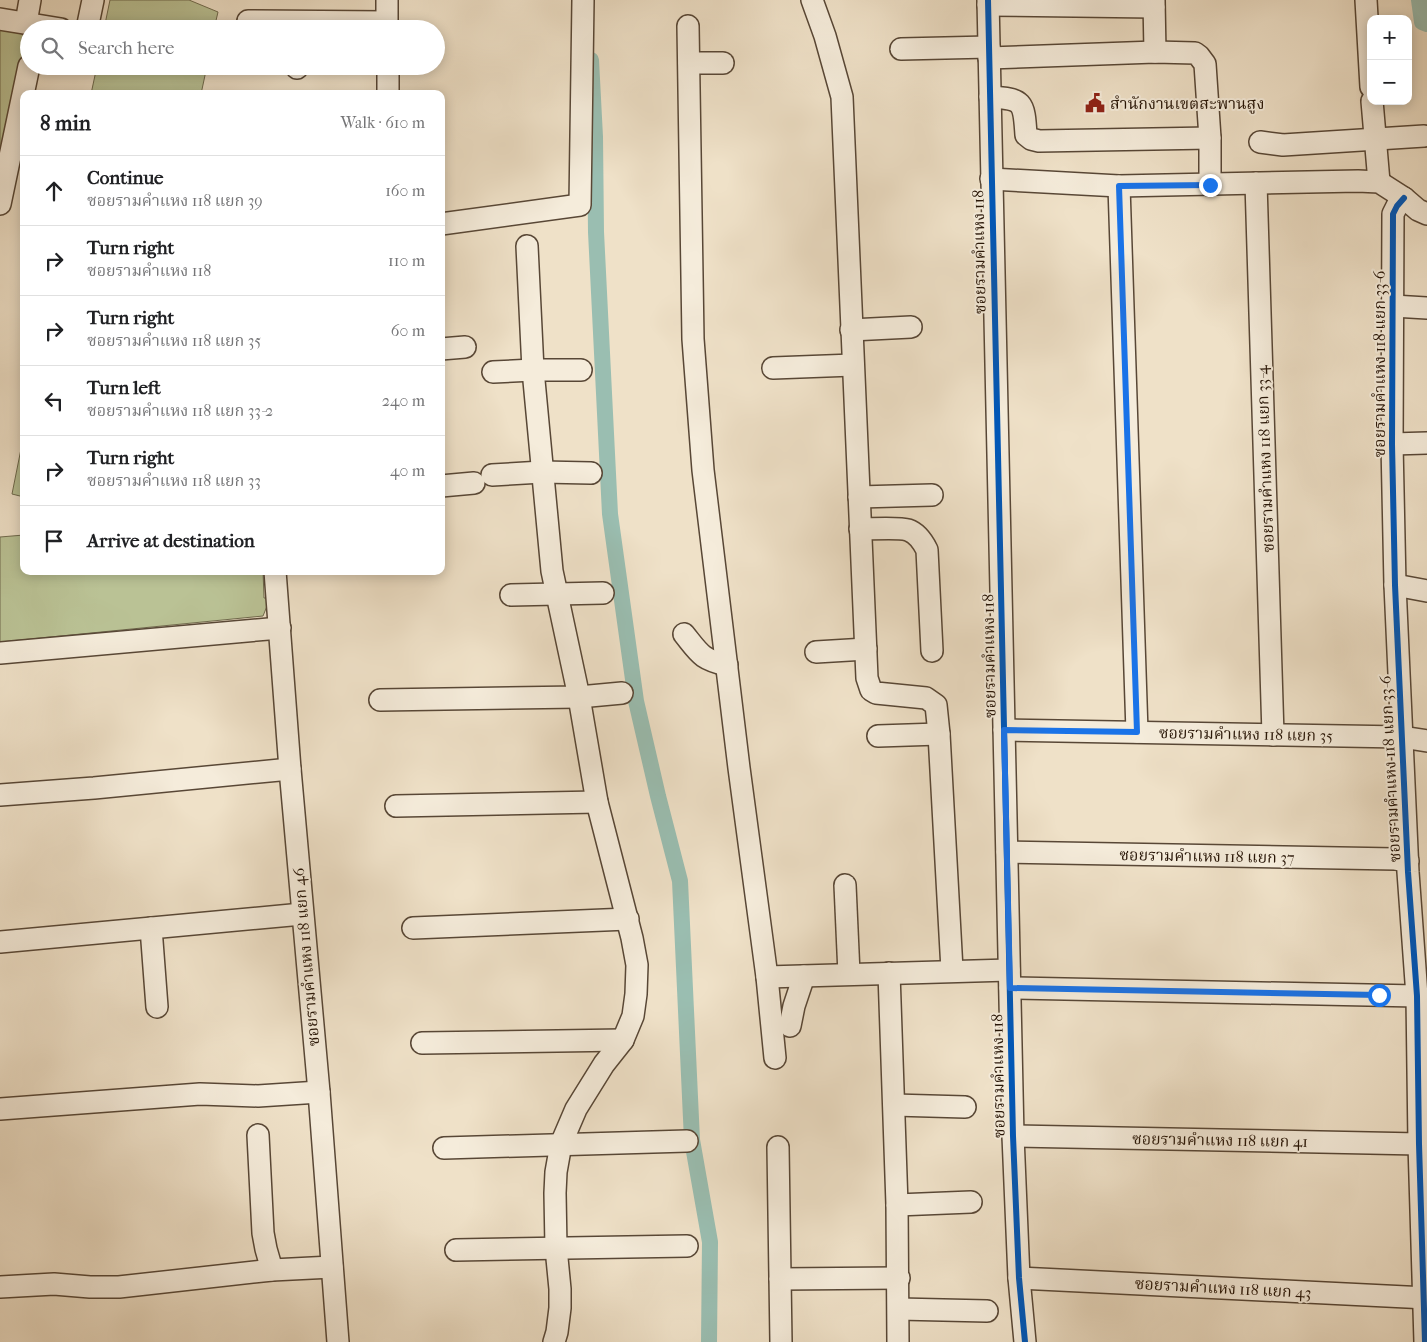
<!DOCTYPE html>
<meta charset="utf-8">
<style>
body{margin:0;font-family:"IM FELL French Canon","Noto Serif Thai",serif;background:#f6f6f6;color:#202124}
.controls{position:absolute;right:15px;top:15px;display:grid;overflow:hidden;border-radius:10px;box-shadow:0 2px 12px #0003}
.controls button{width:45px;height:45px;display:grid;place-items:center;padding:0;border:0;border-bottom:1px solid #e0e0e0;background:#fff;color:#202124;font:25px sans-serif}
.stop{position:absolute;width:15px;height:15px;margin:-11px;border:4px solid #1a73e8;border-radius:50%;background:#fff}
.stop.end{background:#1a73e8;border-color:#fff;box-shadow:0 1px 5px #0008}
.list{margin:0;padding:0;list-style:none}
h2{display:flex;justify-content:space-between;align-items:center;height:65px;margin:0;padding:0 20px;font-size:21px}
h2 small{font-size:16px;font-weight:400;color:#757577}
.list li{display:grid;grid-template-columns:32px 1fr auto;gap:15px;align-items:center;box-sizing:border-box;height:70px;padding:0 20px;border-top:1px solid #e0e0e0}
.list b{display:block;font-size:19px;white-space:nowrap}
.list p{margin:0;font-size:16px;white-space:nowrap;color:#757577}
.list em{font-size:16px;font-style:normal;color:#757577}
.icon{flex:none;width:28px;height:28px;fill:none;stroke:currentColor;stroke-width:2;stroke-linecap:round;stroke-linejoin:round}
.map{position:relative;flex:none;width:1427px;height:1342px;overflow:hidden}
.search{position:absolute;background:#fff;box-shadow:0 2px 12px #0003;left:20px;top:20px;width:425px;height:55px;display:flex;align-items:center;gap:12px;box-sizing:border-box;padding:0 18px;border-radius:28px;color:#757577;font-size:19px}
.panel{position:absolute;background:#fff;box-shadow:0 2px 12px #0003;left:20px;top:90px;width:425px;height:485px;border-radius:10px}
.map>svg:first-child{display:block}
.green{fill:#bac295;stroke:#706b4e}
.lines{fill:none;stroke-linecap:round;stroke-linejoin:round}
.canal{stroke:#9abeb1;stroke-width:16}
.minor-casing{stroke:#584736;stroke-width:24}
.minor{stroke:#f5ecdb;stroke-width:21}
.cycleway-casing{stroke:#f5ecdb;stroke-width:9}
.cycleway{stroke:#0057b8;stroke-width:6}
.route{stroke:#1a73e8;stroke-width:6}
.labels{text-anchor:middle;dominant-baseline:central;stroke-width:4;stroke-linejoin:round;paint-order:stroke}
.poi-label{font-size:16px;fill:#261406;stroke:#f5ecdb;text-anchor:start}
.street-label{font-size:16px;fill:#261406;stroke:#f5ecdb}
</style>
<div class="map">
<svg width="1427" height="1342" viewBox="0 0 1427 1342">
<rect width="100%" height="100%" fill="#efe1c8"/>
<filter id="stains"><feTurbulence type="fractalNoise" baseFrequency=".004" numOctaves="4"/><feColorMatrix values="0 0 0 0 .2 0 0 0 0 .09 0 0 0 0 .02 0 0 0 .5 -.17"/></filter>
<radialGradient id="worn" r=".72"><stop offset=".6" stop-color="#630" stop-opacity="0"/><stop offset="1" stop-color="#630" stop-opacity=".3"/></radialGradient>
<g class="green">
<polygon points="110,0 189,0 218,12 214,29 104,29"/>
<polygon points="0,25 20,30 26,40 24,57 0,175"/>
<polygon points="97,66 207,66 201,94 91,94"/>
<polygon points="24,434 24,497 12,494"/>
<polygon points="24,535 24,571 263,571 264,598 267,598 267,606 263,616 0,642 0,537"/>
</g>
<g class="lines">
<g class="canal">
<polyline points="1419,0 1422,22 1427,24"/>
<polyline points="591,60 595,137 596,232 610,514 636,701 658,796 680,881 692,1140 710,1242 709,1342"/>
</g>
<defs>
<g id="minor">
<polyline points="387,0 387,29"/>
<polyline points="812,0 825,36 842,97 867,678 871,690 876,693 926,698 936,705 939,734 952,970"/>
<polyline points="988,0 1013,1136 1019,1278 1025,1342"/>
<polyline points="1154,0 1155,52"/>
<polyline points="1366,0 1371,87"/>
<polyline points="988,5 1154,7"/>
<polyline points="0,19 61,29"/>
<polyline points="248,21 387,22"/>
<polyline points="26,23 30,0"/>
<polyline points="688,26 693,339 703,470 739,768 767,977 775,1058"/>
<polyline points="87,29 93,0"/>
<polyline points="901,49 989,47"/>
<polyline points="989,58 1155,52 1195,53 1199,56 1205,64 1210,138 1210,185"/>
<polyline points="689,63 723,63"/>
<polyline points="388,66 388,94"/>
<polyline points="297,68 297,66"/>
<path d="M 990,97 C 1023,99 1024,101 1026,135 L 1031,139 L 1039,141 L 1210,138"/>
<polyline points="1372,101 1379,182"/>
<polyline points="1260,142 1283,145 1424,136"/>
<polyline points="991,179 1119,186 1358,181 1379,182 1404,198 1418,210 1427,214"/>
<polyline points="1256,183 1273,735"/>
<polyline points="1119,186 1137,732"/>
<polyline points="1404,198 1397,206 1393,214 1392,444 1395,585 1408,872 1417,996 1419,1144 1425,1342"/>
<polyline points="0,204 29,66"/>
<polyline points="441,224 580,205 583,0"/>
<polyline points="527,246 533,370 552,571 579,697 597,802 632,938 637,965 636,994 633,1016 623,1040 604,1064 576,1109 561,1144 556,1172 555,1193 556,1248 560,1289 560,1308 557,1332 554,1342"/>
<polyline points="1393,306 1427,308"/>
<polyline points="851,330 911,327"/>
<polyline points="441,349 465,347"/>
<polyline points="773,368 853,365"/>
<polyline points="493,372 533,370 581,370"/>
<polyline points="1392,444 1427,443"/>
<polyline points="492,475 542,472 591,473"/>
<polyline points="441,486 474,483"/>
<polyline points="859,497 932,495"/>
<path d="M 860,529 C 871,529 899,527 908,530 C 917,533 923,542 927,550 L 932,651"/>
<polyline points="275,571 290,769 319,1092 338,1342"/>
<polyline points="1395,585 1427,591"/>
<polyline points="511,595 603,593"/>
<path d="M 684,634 C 700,654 701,659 727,665"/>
<polyline points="816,652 866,649"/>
<polyline points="0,653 280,628"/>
<polyline points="380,700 579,697 622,693"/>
<polyline points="1004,730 1402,737 1427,741"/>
<polyline points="878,736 939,734"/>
<polyline points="0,795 94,788 290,769"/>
<polyline points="396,806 597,802"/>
<polyline points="1007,852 1395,859 1408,861"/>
<polyline points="845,885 849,974"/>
<polyline points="151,928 157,1007"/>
<polyline points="413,928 628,919"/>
<polyline points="0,942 302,914"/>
<polyline points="889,973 897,1205 898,1342"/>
<polyline points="767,977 1009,970"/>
<polyline points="1010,988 1417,996"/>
<polyline points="790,1026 794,1006 804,976"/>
<polyline points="422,1043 623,1040"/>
<polyline points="894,1105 965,1107"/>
<polyline points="0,1109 200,1094 258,1096 319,1092"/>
<polyline points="258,1135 263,1233 266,1249 272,1270"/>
<polyline points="1013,1136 1419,1144 1427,1146"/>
<polyline points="778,1147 781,1342"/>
<polyline points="444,1148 687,1141"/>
<polyline points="897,1205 971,1202"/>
<polyline points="456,1250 687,1246"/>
<polyline points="1019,1278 1427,1298"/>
<polyline points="780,1279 899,1278"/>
<polyline points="0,1287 54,1284 90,1287 119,1287 272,1270 332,1267"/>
<polyline points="899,1309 987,1311"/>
</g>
</defs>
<use href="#minor" class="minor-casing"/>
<use href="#minor" class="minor"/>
<defs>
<g id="cycleway">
<polyline points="988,0 1013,1136 1019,1278 1025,1342"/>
<polyline points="1404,198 1397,206 1393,214 1392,444 1395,585 1408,872 1417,996 1419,1144 1425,1342"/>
</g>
</defs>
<use href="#cycleway" class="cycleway-casing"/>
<use href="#cycleway" class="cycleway"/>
</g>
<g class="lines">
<polyline class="route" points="1210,185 1119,186 1137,732 1004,730 1010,988 1379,995"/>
</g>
<defs>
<symbol id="civic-bare" viewBox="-9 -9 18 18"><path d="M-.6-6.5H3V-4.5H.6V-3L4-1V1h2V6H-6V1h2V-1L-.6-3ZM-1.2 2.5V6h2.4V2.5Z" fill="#8f2418" stroke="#f5ecdb" stroke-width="2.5" paint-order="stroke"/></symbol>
</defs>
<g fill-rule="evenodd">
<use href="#civic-bare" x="1081" y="89" width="28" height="28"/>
</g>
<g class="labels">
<g class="poi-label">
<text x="1110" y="103">สำนักงานเขตสะพานสูง</text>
</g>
<g class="street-label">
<text transform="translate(979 252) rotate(-91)">ซอยรามคำแหง 118</text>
<text transform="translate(1379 364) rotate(-90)">ซอยรามคำแหง 118 แยก 33-6</text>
<text transform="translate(1265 459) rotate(-92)">ซอยรามคำแหง 118 แยก 33-4</text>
<text transform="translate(989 656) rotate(-91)">ซอยรามคำแหง 118</text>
<text transform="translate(1246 734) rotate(1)">ซอยรามคำแหง 118 แยก 35</text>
<text transform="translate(1390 769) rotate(-93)">ซอยรามคำแหง 118 แยก 33-6</text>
<text transform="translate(1207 856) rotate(1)">ซอยรามคำแหง 118 แยก 37</text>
<text transform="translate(306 957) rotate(-95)">ซอยรามคำแหง 118 แยก 46</text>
<text transform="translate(998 1076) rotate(-91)">ซอยรามคำแหง 118</text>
<text transform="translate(1220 1140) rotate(1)">ซอยรามคำแหง 118 แยก 41</text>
<text transform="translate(1223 1288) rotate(3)">ซอยรามคำแหง 118 แยก 43</text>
</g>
</g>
<rect width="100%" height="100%" filter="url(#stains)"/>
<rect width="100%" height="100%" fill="url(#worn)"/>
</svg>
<div class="controls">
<button>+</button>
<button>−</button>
</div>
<div class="stop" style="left:1379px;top:995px"></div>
<div class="stop end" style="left:1210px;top:185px"></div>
<div class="search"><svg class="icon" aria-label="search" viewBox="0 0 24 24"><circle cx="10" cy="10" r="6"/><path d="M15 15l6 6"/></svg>Search here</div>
<section class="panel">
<h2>8 min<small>Walk · 610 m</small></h2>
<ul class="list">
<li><svg class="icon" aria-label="ahead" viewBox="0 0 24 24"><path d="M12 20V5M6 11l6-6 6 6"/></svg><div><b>Continue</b><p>ซอยรามคำแหง 118 แยก 39</p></div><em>160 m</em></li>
<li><svg class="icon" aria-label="right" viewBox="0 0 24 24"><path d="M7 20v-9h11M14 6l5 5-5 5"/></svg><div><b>Turn right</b><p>ซอยรามคำแหง 118</p></div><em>110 m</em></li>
<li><svg class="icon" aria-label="right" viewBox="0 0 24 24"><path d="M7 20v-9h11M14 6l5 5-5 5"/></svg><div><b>Turn right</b><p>ซอยรามคำแหง 118 แยก 35</p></div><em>60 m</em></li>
<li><svg class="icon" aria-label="left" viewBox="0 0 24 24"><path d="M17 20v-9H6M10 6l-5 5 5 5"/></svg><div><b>Turn left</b><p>ซอยรามคำแหง 118 แยก 33-2</p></div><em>240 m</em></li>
<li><svg class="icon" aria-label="right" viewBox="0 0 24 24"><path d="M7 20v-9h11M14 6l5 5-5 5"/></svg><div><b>Turn right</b><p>ซอยรามคำแหง 118 แยก 33</p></div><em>40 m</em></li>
<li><svg class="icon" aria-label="arrive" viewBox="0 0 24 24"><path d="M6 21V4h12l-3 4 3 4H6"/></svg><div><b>Arrive at destination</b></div></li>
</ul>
</section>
</div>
